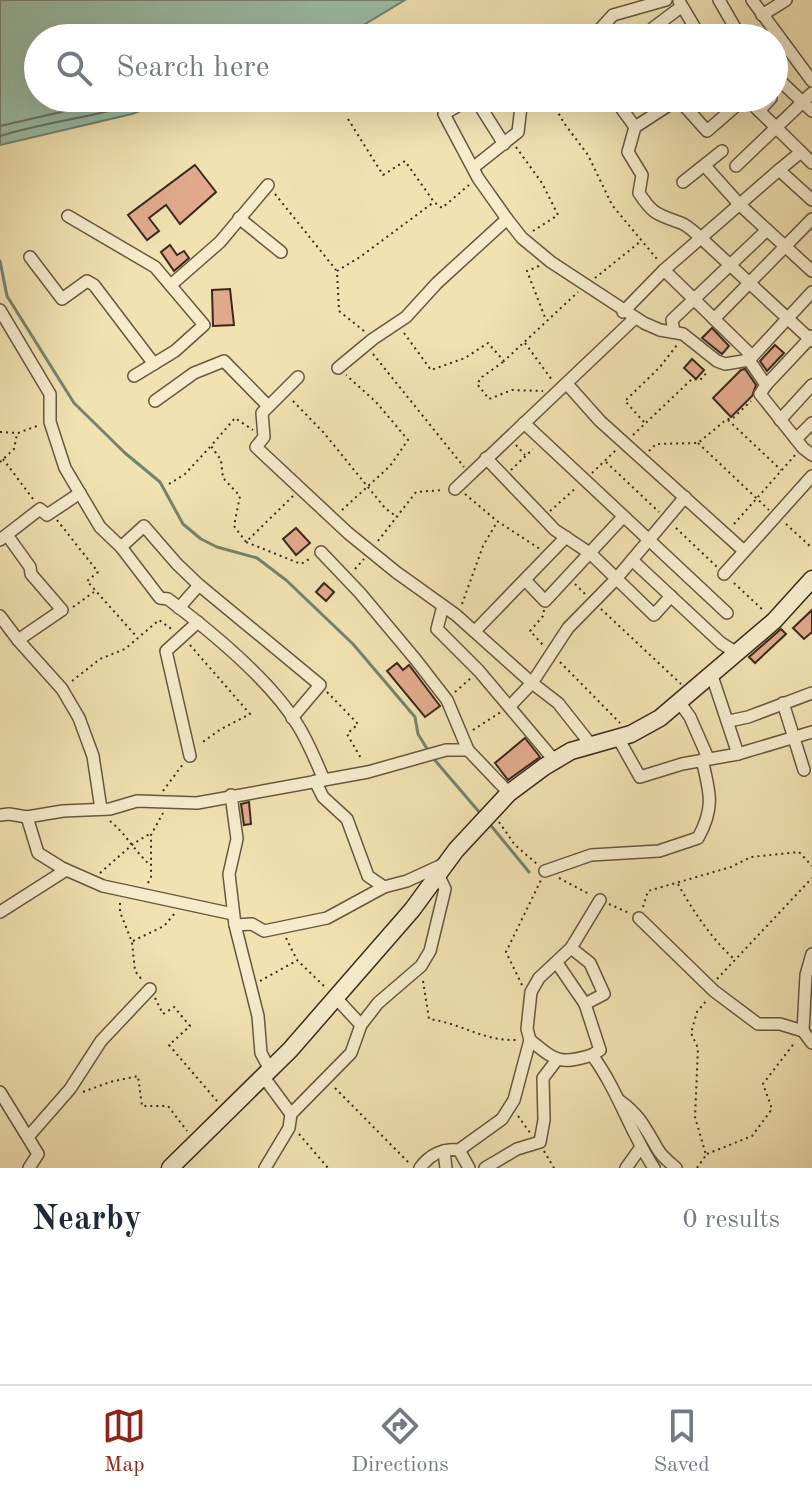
<!DOCTYPE html>
<style>
body{margin:0;font-family:"Old Standard TT",serif;background:#f6f6f7;color:#1f2937}
.list{margin:0;padding:0;list-style:none}
h2{display:flex;justify-content:space-between;align-items:center;height:104px;margin:0;padding:0 32px;font-size:34px}
h2 small{font-size:26px;font-weight:400;color:#747a83}
.icon{flex:none;width:44px;height:44px;fill:none;stroke:currentColor;stroke-width:2;stroke-linecap:round;stroke-linejoin:round}
.map{position:relative;flex:none;width:812px;height:1168px;overflow:hidden}
.search{position:absolute;background:#fff;box-shadow:0 8px 32px #0002;left:24px;right:24px;top:24px;height:88px;display:flex;align-items:center;gap:20px;box-sizing:border-box;padding:0 28px;border-radius:44px;color:#747a83;font-size:30px}
.sheet{height:216px;background:#fff}
nav{display:flex;justify-content:space-around;align-items:center;box-sizing:border-box;height:112px;border-top:2px solid #e0e1e3;background:#fff;font-size:22px;color:#747a83}
nav a{display:grid;justify-items:center;gap:4px}
nav .on{color:#8f2418}
.map>svg:first-child{display:block}
.water{fill:#9cbfa7;stroke:#748370;stroke-width:2}
.lines{fill:none;stroke-linecap:round;stroke-linejoin:round}
.shore{stroke:#6a7462;stroke-width:2}
.stream{stroke:#748370;stroke-width:3}
.building{fill:#e2aa8d;stroke:#39291e;stroke-width:2}
.street-casing{stroke:#675743;stroke-width:14}
.secondary-casing{stroke:#39291e;stroke-width:19}
.path{stroke:#39291e;stroke-width:2;stroke-dasharray:2 4;stroke-linecap:butt}
.street{stroke:#f6eccc;stroke-width:11}
.secondary{stroke:#f6eccc;stroke-width:16}
</style>
<div class="map">
<svg width="812" height="1168" viewBox="0 0 812 1168">
<rect width="100%" height="100%" fill="#f1e2b1"/>
<filter id="stains"><feTurbulence type="fractalNoise" baseFrequency=".0025" numOctaves="4"/><feColorMatrix values="0 0 0 0 .2 0 0 0 0 .09 0 0 0 0 .02 0 0 0 .5 -.17"/></filter>
<radialGradient id="worn" r=".72"><stop offset=".6" stop-color="#630" stop-opacity="0"/><stop offset="1" stop-color="#630" stop-opacity=".3"/></radialGradient>
<polygon class="water" points="0,0 405,0 342,38 38,38 38,98 175,98 132,114 0,145"/>
<g class="lines">
<g class="shore">
<polyline points="0,126 122,98"/>
<path d="M 0,136 C 50,120 102,117 152,98"/>
</g>
<g class="stream">
<polyline points="0,261 7,296 74,403 125,453 160,482 183,524 201,539 217,547 257,558 286,580 353,644 415,717 418,734 429,752"/>
<polyline points="433,758 480,813"/>
<polyline points="488,822 529,872"/>
</g>
</g>
<g class="building">
<polygon points="195,165 216,192 180,224 166,205 149,218 159,231 147,240 128,215"/>
<polygon points="170,245 177,255 184,251 189,258 174,271 161,252"/>
<polygon points="230,289 234,325 213,326 212,290"/>
<polygon points="712,328 729,346 722,354 702,338"/>
<polygon points="775,345 784,353 767,371 760,361"/>
<polygon points="692,359 704,370 696,379 684,368"/>
<polygon points="745,369 756,385 752,396 731,417 713,398 741,370"/>
<polygon points="296,528 310,543 296,555 283,539"/>
<polygon points="324,583 334,592 326,601 316,592"/>
<polygon points="812,610 812,632 804,639 793,628"/>
<polygon points="781,629 786,634 755,663 749,657"/>
<polygon points="397,663 403,670 409,665 440,706 425,717 387,671"/>
<polygon points="525,738 540,757 508,780 495,763"/>
<polygon points="249,802 251,824 244,825 241,804"/>
</g>
<g class="lines">
<defs>
<g id="street">
<polyline points="719,0 741,38"/>
<polyline points="752,0 812,81"/>
<polyline points="679,1 701,38"/>
<polyline points="762,15 786,0"/>
<polyline points="592,38 613,15 666,0"/>
<polyline points="659,38 653,28 681,7"/>
<polyline points="774,75 812,111"/>
<polyline points="471,98 444,114 478,178 507,219 522,238 551,262 644,323 660,330 683,334 717,361 725,364 749,360 812,292"/>
<polyline points="475,98 504,144"/>
<polyline points="614,98 635,127"/>
<path d="M 745,98 L 707,131 L 681,102 L 669,105 L 635,127 L 628,152 L 642,175 L 639,193 C 654,216 658,214 681,223 C 689,226 696,234 702,239 L 812,341"/>
<polyline points="746,98 801,152 779,170 812,200"/>
<polyline points="759,111 771,98"/>
<polyline points="801,152 812,163"/>
<polyline points="705,166 740,205 812,271"/>
<polyline points="736,166 812,93"/>
<polyline points="474,167 518,132 522,98"/>
<polyline points="683,182 722,151"/>
<polyline points="68,216 155,267 204,325 175,351 134,376"/>
<polyline points="239,218 281,252"/>
<polyline points="30,257 62,299 87,281 94,285 154,364"/>
<polyline points="664,270 748,352 749,360 766,385 760,394 803,448 812,455"/>
<polyline points="172,284 220,242 268,185"/>
<path d="M 0,310 L 50,394 L 50,422 L 65,468 L 100,527 L 121,547 L 160,598 L 168,599 C 209,630 270,680 297,724 C 308,741 316,761 324,780"/>
<polyline points="623,312 664,270 779,170"/>
<polyline points="714,319 812,219"/>
<polyline points="674,332 672,320 767,230"/>
<polyline points="338,368 373,339 406,317 437,283 507,219"/>
<polyline points="298,377 262,413 264,437 256,447 348,533 396,572 456,615 532,683 558,703 592,746"/>
<polyline points="567,384 600,421 744,551"/>
<polyline points="766,385 812,336"/>
<polyline points="155,401 194,373 224,361 268,406"/>
<polyline points="780,420 812,385"/>
<polyline points="524,423 727,613"/>
<polyline points="796,439 812,423"/>
<polyline points="486,458 555,530 591,554 654,615 671,596"/>
<polyline points="455,489 635,318"/>
<polyline points="7,535 30,567 31,574 62,610 18,640"/>
<polyline points="0,540 40,509 47,515 80,493"/>
<polyline points="121,547 144,526 177,564 199,585 320,685 292,718"/>
<polyline points="321,552 360,593 416,660 447,700 468,750 509,793"/>
<polyline points="632,560 721,643 735,652"/>
<polyline points="724,574 812,476"/>
<polyline points="526,581 545,601 623,517"/>
<polyline points="443,606 437,629 479,671 554,760"/>
<polyline points="179,608 199,585"/>
<polyline points="0,616 18,640 62,689 79,718 93,756 101,809"/>
<polyline points="475,631 566,537"/>
<polyline points="711,673 738,754"/>
<polyline points="680,703 690,717 708,758"/>
<polyline points="783,703 804,770"/>
<polyline points="510,706 532,683 568,628 616,579 685,497"/>
<polyline points="729,721 748,717 812,693"/>
<polyline points="618,738 640,777 682,764 738,754 812,732"/>
<polyline points="190,756 166,651 198,622"/>
<polyline points="315,781 323,797 347,819 368,876 384,887 407,881 444,864"/>
<polyline points="231,795 237,839 229,874 235,925 258,1016 261,1053 270,1070"/>
<polyline points="0,815 9,814 27,817 63,811 110,809 137,801 197,803 368,772 446,750 468,750"/>
<polyline points="27,817 38,853 62,868 103,886 233,914"/>
<path d="M 545,871 L 591,855 L 659,851 L 698,838 C 715,807 710,793 702,760"/>
<polyline points="0,912 66,870"/>
<polyline points="639,918 714,991 758,1024 780,1024 803,1031 812,1043"/>
<polyline points="235,925 252,924 264,931 327,918 384,887"/>
<polyline points="571,948 590,963 604,994 585,1004 600,1050 592,1055"/>
<polyline points="557,963 585,1004"/>
<polyline points="336,998 361,1025"/>
<polyline points="803,1031 806,975 812,954"/>
<path d="M 530,1040 C 556,1061 559,1065 592,1055 C 618,1090 630,1132 654,1168"/>
<polyline points="263,1076 291,1114 289,1128 265,1168"/>
<polyline points="0,1092 38,1154 29,1168"/>
<path d="M 620,1101 C 639,1114 646,1129 657,1148 C 661,1156 669,1162 676,1168"/>
<polyline points="291,1114 351,1053 361,1025 378,1003 421,966 430,951 445,889 438,874"/>
<polyline points="28,1137 70,1089 101,1041 150,989"/>
<polyline points="459,1150 469,1168"/>
<polyline points="444,1151 446,1168"/>
<path d="M 420,1168 C 429,1155 443,1148 459,1150 L 502,1119 L 514,1100 L 530,1040 L 527,1029 L 531,992 L 539,978 L 571,948 L 600,900"/>
<polyline points="485,1168 517,1149 540,1142 544,1120 543,1078 556,1061"/>
<polyline points="626,1168 641,1147"/>
</g>
<polyline id="secondary" points="170,1168 290,1050 412,910 456,850 509,793 544,767 571,751 631,734 660,718 774,621 812,579"/>
</defs>
<use href="#street" class="street-casing"/>
<use href="#secondary" class="secondary-casing"/>
<g class="path">
<polyline points="550,98 564,123 588,155 612,205 657,259"/>
<polyline points="348,119 383,175 405,161 434,202 442,208 469,185"/>
<polyline points="516,147 542,183 558,215 533,231"/>
<polyline points="275,194 336,270"/>
<polyline points="539,266 527,271 546,320"/>
<polyline points="595,278 641,241"/>
<polyline points="364,331 339,311 337,271 360,257 434,202"/>
<polyline points="404,333 431,370 465,358 488,343 504,361 578,292"/>
<polyline points="525,343 552,380"/>
<polyline points="373,354 464,467"/>
<polyline points="503,362 482,377 477,384 489,399 512,390 543,391"/>
<polyline points="293,401 324,433 385,508 397,517"/>
<polyline points="728,420 781,470"/>
<polyline points="644,422 625,401 660,367 677,345"/>
<polyline points="0,432 18,433 37,426"/>
<polyline points="633,435 692,379 700,380 708,371"/>
<polyline points="698,443 769,510"/>
<polyline points="516,445 525,455"/>
<polyline points="649,451 656,444 698,443 727,419 732,419 751,401"/>
<polyline points="3,459 33,499"/>
<polyline points="0,462 14,449 17,434"/>
<polyline points="606,462 659,512"/>
<polyline points="511,470 533,449"/>
<polyline points="592,473 616,450"/>
<polyline points="169,484 185,474 210,447"/>
<polyline points="465,494 497,521 540,549"/>
<polyline points="293,496 246,542 301,564 311,558"/>
<polyline points="342,510 390,466 408,440 376,402 346,375"/>
<polyline points="550,511 576,488"/>
<polyline points="57,520 98,572 87,581 136,636"/>
<polyline points="734,524 796,454"/>
<polyline points="786,524 812,548"/>
<polyline points="676,528 717,567"/>
<polyline points="378,541 416,492 443,490"/>
<polyline points="246,542 234,526 240,496 223,478 221,460 211,446 235,418 253,430"/>
<polyline points="355,569 364,559"/>
<polyline points="734,583 764,611"/>
<polyline points="575,584 585,594"/>
<polyline points="462,604 483,546 497,522"/>
<polyline points="73,607 94,592"/>
<polyline points="601,609 681,684"/>
<polyline points="544,610 543,616 530,631 544,646"/>
<polyline points="190,645 250,714 221,729 200,744"/>
<polyline points="560,662 620,723"/>
<polyline points="72,681 100,659 125,649 159,620 173,630"/>
<polyline points="327,692 358,724 347,734 362,760"/>
<polyline points="455,692 471,678"/>
<polyline points="473,730 501,712"/>
<polyline points="163,791 183,764"/>
<path d="M 110,821 C 125,833 134,850 148,863"/>
<polyline points="499,822 515,845 537,864"/>
<polyline points="100,873 133,844 151,833"/>
<polyline points="559,878 589,894"/>
<polyline points="148,883 151,877 151,835 163,813"/>
<path d="M 678,884 C 693,911 711,938 734,959"/>
<polyline points="120,903 120,912 132,942 135,971 142,980"/>
<polyline points="609,904 629,913"/>
<polyline points="643,907 648,891 731,867 751,857 799,852 812,866"/>
<polyline points="286,938 297,960 326,988"/>
<polyline points="133,941 164,926 176,912"/>
<polyline points="717,979 812,878"/>
<polyline points="260,981 296,961"/>
<path d="M 423,981 L 429,1019 C 464,1024 482,1041 517,1040"/>
<polyline points="522,985 506,952 541,880"/>
<polyline points="155,998 163,1014 174,1007 190,1026 169,1045 217,1101"/>
<polyline points="335,1088 409,1163"/>
<polyline points="83,1092 110,1082 138,1076 142,1106 168,1106 187,1131"/>
<polyline points="518,1116 531,1134"/>
<polyline points="299,1134 328,1168"/>
<polyline points="544,1151 554,1168"/>
<polyline points="707,1154 752,1136 772,1109 763,1084 795,1042"/>
<polyline points="697,1168 706,1155 695,1117 698,1048 691,1033 697,1012 706,1001"/>
</g>
<use href="#street" class="street"/>
<use href="#secondary" class="secondary"/>
</g>
<rect width="100%" height="100%" filter="url(#stains)"/>
<rect width="100%" height="100%" fill="url(#worn)"/>
</svg>
<div class="search"><svg class="icon" aria-label="search" viewBox="0 0 24 24"><circle cx="10" cy="10" r="6"/><path d="M15 15l6 6"/></svg>Search here</div>
</div>
<section class="sheet">
<h2>Nearby<small>0 results</small></h2>
<ul class="list">
</ul>
</section>
<nav>
<a class="on"><svg class="icon" aria-label="map" viewBox="0 0 24 24"><path d="M3 6l6-2 6 2 6-2v14l-6 2-6-2-6 2zM9 4v14M15 6v14"/></svg>Map</a>
<a><svg class="icon" aria-label="directions" viewBox="0 0 24 24"><path d="M12 3l9 9-9 9-9-9zM9 14v-3h6M13 9l2 2-2 2"/></svg>Directions</a>
<a><svg class="icon" aria-label="saved" viewBox="0 0 24 24"><path d="M7 4h10v16l-5-4-5 4z"/></svg>Saved</a>
</nav>
